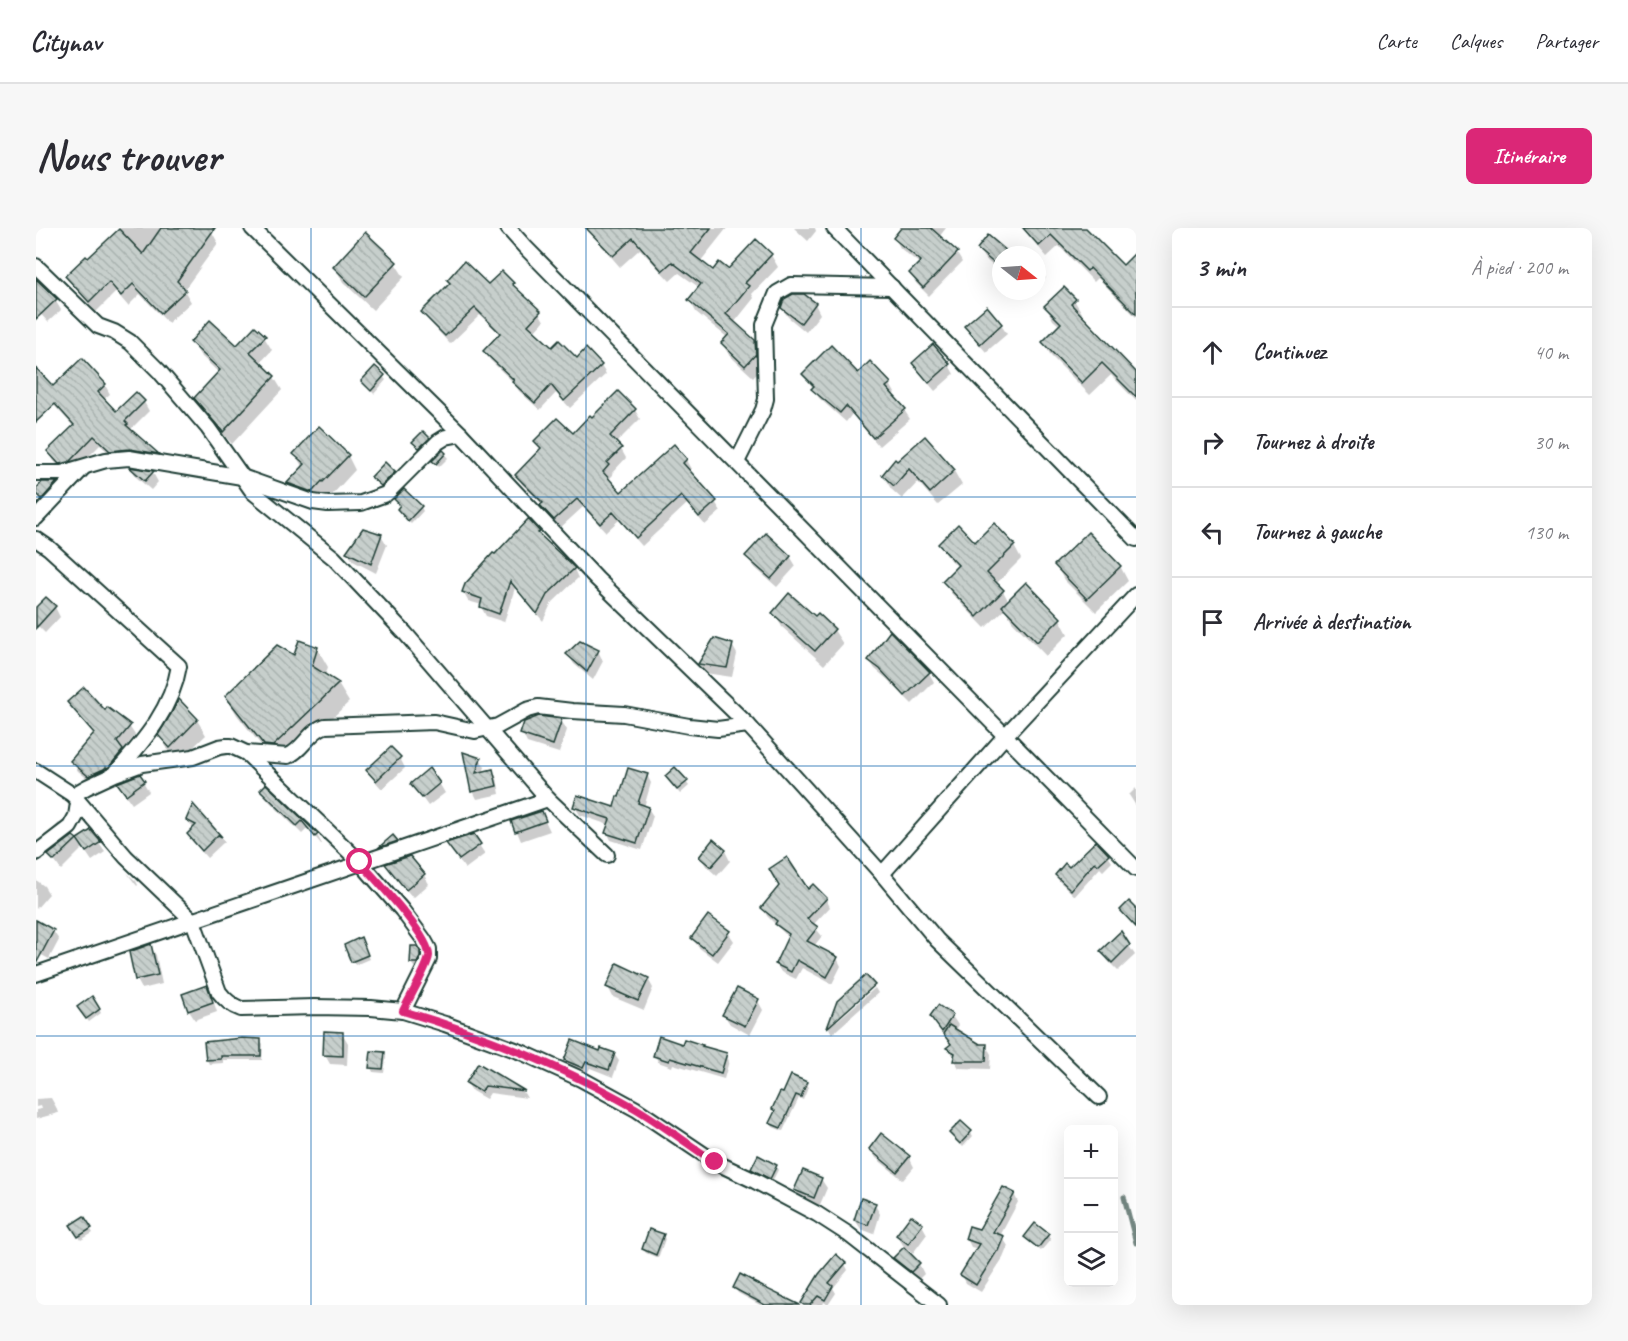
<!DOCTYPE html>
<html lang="fr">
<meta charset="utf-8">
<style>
body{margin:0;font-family:Caveat,sans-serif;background:#f7f7f7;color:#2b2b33}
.controls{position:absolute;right:18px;bottom:18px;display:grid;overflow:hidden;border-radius:9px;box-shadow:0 6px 24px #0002}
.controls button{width:54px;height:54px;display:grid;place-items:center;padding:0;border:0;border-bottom:2px solid #e1e1e2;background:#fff;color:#2b2b33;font:30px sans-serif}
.compass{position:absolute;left:956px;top:18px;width:54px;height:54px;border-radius:50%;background:#fff;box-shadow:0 6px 24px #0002;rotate:107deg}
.stop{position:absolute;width:18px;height:18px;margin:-14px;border:4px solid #db2777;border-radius:50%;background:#fff}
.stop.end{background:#db2777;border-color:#fff;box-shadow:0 2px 6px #0008}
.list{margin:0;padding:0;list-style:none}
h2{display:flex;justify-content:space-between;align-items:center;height:78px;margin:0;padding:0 24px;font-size:26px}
h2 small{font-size:20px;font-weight:400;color:#7c7c81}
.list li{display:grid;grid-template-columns:39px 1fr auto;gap:18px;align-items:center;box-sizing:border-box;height:90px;padding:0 24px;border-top:2px solid #e1e1e2}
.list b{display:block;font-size:22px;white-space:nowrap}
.list em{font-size:20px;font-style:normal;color:#7c7c81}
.icon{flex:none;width:33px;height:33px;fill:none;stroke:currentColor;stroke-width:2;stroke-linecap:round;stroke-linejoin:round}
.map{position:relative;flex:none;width:1100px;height:1077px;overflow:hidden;border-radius:9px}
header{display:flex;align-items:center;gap:36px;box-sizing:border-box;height:84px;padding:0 30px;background:#fff;border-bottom:2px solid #e1e1e2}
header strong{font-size:28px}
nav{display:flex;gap:33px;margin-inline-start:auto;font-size:21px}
.intro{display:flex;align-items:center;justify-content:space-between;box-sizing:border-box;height:144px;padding:0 36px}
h1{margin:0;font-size:42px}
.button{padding:15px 27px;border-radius:9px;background:#db2777;color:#fff;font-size:21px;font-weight:700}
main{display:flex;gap:36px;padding:0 36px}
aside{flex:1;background:#fff;border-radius:9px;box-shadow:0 6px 24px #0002}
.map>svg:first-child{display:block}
.shadow{fill:#0003}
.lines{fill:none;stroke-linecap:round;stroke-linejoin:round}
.stream{stroke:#758883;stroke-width:5}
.building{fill:url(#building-back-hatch);stroke:#1f3d34;stroke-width:1.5}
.street-casing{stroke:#1f3d34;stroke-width:18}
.street{stroke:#fff;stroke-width:14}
.route{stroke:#db2777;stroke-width:8}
.grid{fill:none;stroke:#1f6fb2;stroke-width:1.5;stroke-opacity:0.55}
</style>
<header>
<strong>Citynav</strong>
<nav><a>Carte</a><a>Calques</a><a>Partager</a></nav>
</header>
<div class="intro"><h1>Nous trouver</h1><a class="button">Itinéraire</a></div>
<main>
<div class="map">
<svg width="1100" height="1077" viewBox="0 0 1100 1077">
<defs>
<pattern id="building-back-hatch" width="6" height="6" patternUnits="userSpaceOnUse" patternTransform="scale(1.5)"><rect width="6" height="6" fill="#c7cfcc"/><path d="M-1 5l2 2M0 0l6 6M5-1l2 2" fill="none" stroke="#aab3b0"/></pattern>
</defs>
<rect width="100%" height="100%" fill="#fff"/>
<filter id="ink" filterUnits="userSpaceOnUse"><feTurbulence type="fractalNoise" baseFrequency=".0167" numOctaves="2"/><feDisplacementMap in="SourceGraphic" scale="12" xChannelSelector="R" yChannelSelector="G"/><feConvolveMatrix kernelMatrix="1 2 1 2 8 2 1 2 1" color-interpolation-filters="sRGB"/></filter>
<g filter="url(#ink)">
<g class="shadow">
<polygon points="85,0 171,0 176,4 182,15 148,62 155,74 132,95 104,66 92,78 80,64 60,84 38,59 31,48 52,32"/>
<polygon points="550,0 691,0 664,34 677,44 692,43 720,13 735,27 742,39 716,66 718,70 698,95 718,113 725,126 726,139 717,149 693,127 686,115 692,110 660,84 654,73 664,60 643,45 634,53 604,21 584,39"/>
<polygon points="758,0 779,0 780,3 772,13"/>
<polygon points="867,0 910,0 903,9 920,24 926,34 893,68 880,55 875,45 884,36 864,20 859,10"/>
<polygon points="988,0 1038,0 1087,39 1100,26 1100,89 1062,50 1058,54 1023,18 1011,29 993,8"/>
<polygon points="943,21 970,25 972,27 965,27 965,45 948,30"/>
<polygon points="359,35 368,49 337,82 307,54 299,39"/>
<polygon points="1001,37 1010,50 1001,59"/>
<polygon points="466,45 479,61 503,84 508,93 498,104 516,121 542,132 565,138 570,146 534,180 520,165 504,182 483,163 478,155 454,132 449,124 465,107 444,87 414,116 392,92 387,84 452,58"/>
<polygon points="0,58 19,72 25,82 12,94 0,81"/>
<polygon points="1038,72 1046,85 1044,88 1100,146 1100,173 1075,147 1054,167 1015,128 1008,115 1024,98 1017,92 1010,79"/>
<polygon points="779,76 784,86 770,104 752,89 746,80"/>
<polygon points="965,97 971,106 950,124 935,107 930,98"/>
<polygon points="228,109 236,122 224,135 238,149 246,162 196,216 167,183 160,170 183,145 164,127 156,114 201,119"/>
<polygon points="877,135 913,137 918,146 899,163 883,144"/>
<polygon points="339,140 350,152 338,166 327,153"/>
<polygon points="768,146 822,147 854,156 859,165 856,168 868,182 874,191 843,218 816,186 810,194 783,170"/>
<polygon points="69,157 74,166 67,172 80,185 100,166 108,174 113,183 94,202 122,227 126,234 80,231 64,217 38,243 30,245 18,233 13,224 38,199 16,175"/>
<polygon points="599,182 604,191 579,216 585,221 590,230 576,245 577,247 572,252 585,266 650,232 655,241 652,243 679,274 685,283 669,297 651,276 606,318 583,292 570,304 547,279 524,300 511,287 506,278 507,277 486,256 481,247 505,222 500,213 537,207 556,191"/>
<polygon points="889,210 918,243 926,257 902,277 882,254 866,271 855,261 847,247"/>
<polygon points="393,211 395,215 386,224 378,215"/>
<polygon points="407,224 412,230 403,239 398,233"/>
<polygon points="259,226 312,228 319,242 296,267 294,266 284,277 261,269 253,256 267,240"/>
<polygon points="349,236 360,249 348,262 337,249"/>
<polygon points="96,241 117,245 122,254 115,262 100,249"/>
<polygon points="7,255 21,255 26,264 12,279 5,273 0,264"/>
<polygon points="360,271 385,279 387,283 375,296 365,286 362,281 365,278"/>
<polygon points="492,293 503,305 507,312 538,341 542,350 515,376 507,393 479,360 468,394 450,388 445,379 446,377 432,373 427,364"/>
<polygon points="958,298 978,318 985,331 960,356 967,363 973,374 990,357 1024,391 1032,406 1010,428 976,393 969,381 949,400 915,365 908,353 922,339 911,328 903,316 939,316"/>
<polygon points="345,307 351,317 340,345 317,333 311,324"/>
<polygon points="711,328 754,328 760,338 741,359 717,338"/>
<polygon points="1020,337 1084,338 1092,353 1060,384 1028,352"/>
<polygon points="19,379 24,389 9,405 0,396 0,381"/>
<polygon points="738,385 779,390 798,402 807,416 788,437 746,399"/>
<polygon points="696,417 701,426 696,449 669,445 663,436"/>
<polygon points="281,420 292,439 289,448 302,456 313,474 247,536 240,536 201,487 190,468 259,430"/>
<polygon points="562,423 567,433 557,452 538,436 532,426"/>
<polygon points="833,432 893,445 898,454 876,476 851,451 839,441"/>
<polygon points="143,474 161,492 170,507 143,533 132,522 124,507"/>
<polygon points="33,475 69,485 93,498 99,507 86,524 91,533 59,557 42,543 36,533 59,507 39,484"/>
<polygon points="525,492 531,502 523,525 491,515 486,505"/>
<polygon points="429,526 444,531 449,539 447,545 457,543 461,550 464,566 441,571 437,563"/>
<polygon points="364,530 369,540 346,561 338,552 332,542"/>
<polygon points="611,547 615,555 608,579 612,580 617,588 606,622 575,612 571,604 573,597 544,587 539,579 579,581"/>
<polygon points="104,548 113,564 96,576 88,565"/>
<polygon points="630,548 650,554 653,558 644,566"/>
<polygon points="403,555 409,565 392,578 376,556"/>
<polygon points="230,558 281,607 286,616 285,616 272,600 266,606 231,571 226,562"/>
<polygon points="1100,560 1100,578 1093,567"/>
<polygon points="157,579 185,609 189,615 187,615 171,630 157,614 152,606 158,601 151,592"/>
<polygon points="505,584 514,603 485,613 477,594"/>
<polygon points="23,595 29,605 12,618 7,610"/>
<polygon points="55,604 69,624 56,633 47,620 25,642 14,627 37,610 41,613"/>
<polygon points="437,608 449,626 429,641 418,625"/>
<polygon points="357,609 366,622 349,628 344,620"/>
<polygon points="689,623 694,633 681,648 670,638 665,629"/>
<polygon points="1072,628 1076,634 1067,643 1064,640 1039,668 1024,654 1020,648 1033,641"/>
<polygon points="352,637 388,647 393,656 377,670 357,646"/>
<polygon points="91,645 100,653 102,657 101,658"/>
<polygon points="0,652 8,658 13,666 0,681"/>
<polygon points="772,664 790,671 794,679 777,697 786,708 778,718 801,730 805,738 796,756 766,740 760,751 745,744 740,736 753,710 731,688 727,680"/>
<polygon points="0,694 17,703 23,712 13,731 0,724"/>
<polygon points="692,704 698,713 682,734 662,719 657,710"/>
<polygon points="326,715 333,731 319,737 317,733"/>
<polygon points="114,718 120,727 126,756 106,761 101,752"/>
<polygon points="1093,718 1099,727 1082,743 1072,733 1066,723"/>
<polygon points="380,719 386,729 386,734 383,739 378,739 375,735"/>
<polygon points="612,751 617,760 608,782 577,769 572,759"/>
<polygon points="170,759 176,769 181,784 159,792 153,783 148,767"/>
<polygon points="839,760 842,765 796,806 793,800 802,774 801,793"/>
<polygon points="722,773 727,782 714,807 694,796 688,787"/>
<polygon points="63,781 65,785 53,794 45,783"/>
<polygon points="896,788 916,788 922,797 919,802 944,818 950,818 955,826 954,841 923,840 918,832 919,830 912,820 916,817"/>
<polygon points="306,805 312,815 311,837 294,836 289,827"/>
<polygon points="224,812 227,816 226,832 187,832 187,835 173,836 171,832"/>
<polygon points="647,818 666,818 667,820 690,826 693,833 688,851 637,836 636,839 622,834 619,827"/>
<polygon points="565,825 578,826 583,833 577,849 554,840 551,846 534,839 530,832"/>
<polygon points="348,826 350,830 348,845 337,844 335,840"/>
<polygon points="442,837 488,865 491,870 454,865 450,871 436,863 431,855"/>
<polygon points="770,855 772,860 767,872 763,870 747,903 737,899 735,895 740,884 738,881"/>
<polygon points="15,870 20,879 22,885 0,891 0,882 5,881 4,878 0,879 0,871"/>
<polygon points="934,904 937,908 927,919 915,906"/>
<polygon points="835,921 873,929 878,939 867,952 840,930"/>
<polygon points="740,938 742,942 736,954 719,945 717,941"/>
<polygon points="785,951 791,960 783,979 765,971 760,962"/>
<polygon points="978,966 982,974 964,1008 967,1010 972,1018 967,1030 945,1064 930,1055 926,1047 942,1021 935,1019 931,1011 944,1003"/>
<polygon points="839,977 844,986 838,1006 825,1001 819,992"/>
<polygon points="48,990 57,1005 45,1012 36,997"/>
<polygon points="886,997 891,1006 877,1025 867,1017 861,1007"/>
<polygon points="626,1007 629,1011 622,1030 610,1025 607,1021"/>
<polygon points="1012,1007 1015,1011 1005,1023 993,1013 990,1009"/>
<polygon points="859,1030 883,1036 888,1046 881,1053 864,1039"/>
<polygon points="809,1036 812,1042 797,1060 800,1065 792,1077 788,1074 787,1077 766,1077 784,1047"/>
<polygon points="716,1054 761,1077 724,1077 702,1065 699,1060"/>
</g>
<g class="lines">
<polyline class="stream" points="1088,969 1100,1015"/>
</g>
<g class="building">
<polygon points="125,0 179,0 141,53 150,62 125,85 97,56 85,68 73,54 53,74 29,48 50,28 52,30 83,1 107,26"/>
<polygon points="550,0 675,0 655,25 677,42 683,34 692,41 720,11 736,26 709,55 713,58 690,86 719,112 720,128 719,127 709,138 685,115 693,106 652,72 665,56 636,34 626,43 597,10 577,28"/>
<polygon points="865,0 895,0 922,24 906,41 887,60 873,45 885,33 857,10"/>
<polygon points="987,0 1050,0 1087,37 1100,24 1100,86 1054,40 1051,43 1015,7 1003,18"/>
<polygon points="329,4 361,34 328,69 297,39"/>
<polygon points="952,7 972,24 969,27 965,27 965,32 960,37 941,21"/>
<polygon points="428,33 452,56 466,43 478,55 476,56 505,83 492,97 516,119 523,112 541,130 550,120 566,137 528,173 515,157 499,175 476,154 478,152 447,123 464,105 439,80 409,108 385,84 414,55 411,52"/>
<polygon points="0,51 21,71 0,91"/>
<polygon points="1028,59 1040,71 1035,76 1100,144 1100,169 1066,135 1046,155 1006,114 1025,95 1008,78"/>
<polygon points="757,66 768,66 780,75 765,95 745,80 748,71"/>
<polygon points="951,78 966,96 944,116 928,98"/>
<polygon points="174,92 201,117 219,98 230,108 214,124 239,148 187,204 158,170 184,142 154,114"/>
<polygon points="897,116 914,136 893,155 876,135"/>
<polygon points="795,117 822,145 834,133 855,155 850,159 870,181 837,210 810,178 804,185 775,161 778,158 766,146"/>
<polygon points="46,130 70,156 62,164 80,183 100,164 109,173 89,193 92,196 90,197 123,226 94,221 74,223 58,208 33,234 23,236 11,223 38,197 19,176 0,194 0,140 17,158"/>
<polygon points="339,138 349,147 335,163 325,153"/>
<polygon points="582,163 600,181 574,208 586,220 571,235 573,237 567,244 585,264 638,216 651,231 647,235 681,273 663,289 645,268 600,310 577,284 564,296 541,271 518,292 504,277 507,275 479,247 505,220 498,213 521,190 537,205 554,187 556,189"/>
<polygon points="283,198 313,227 287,254 286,253 276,264 251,255 269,236 257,226"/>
<polygon points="387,203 394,210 383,220 376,214"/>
<polygon points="889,208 919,242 894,265 873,241 858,258 846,247 859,231 861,233"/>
<polygon points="407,222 410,225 400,236 396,233"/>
<polygon points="349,234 359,244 345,258 335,249"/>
<polygon points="93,239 118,243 109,253"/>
<polygon points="6,254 21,254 6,271 0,265 0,261"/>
<polygon points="368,261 386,278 372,293 361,281 364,277 358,271"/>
<polygon points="492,291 504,304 502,305 539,340 511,367 501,386 474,353 463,386 444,379 446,371 426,364 429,356 457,325 459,326"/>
<polygon points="958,295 979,317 951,345 968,362 941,389 906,353 922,337 902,316 922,296 939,314"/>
<polygon points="327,300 346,306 335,336 310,324"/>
<polygon points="1052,304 1085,338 1051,371 1018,337"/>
<polygon points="730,305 755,328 735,351 709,328"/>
<polygon points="990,354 1025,390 1001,414 966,378"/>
<polygon points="753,365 779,388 782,385 799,401 779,423 736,385"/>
<polygon points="10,369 20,378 0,400 0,379"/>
<polygon points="854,403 894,444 869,468 844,441 832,432"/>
<polygon points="678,410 697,416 691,440 662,436"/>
<polygon points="263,412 282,419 276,438 303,455 237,518 228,517 189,468 241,417 258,427"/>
<polygon points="544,413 563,422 551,444 530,426"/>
<polygon points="48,459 69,482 71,479 95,497 81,514 87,522 73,539 71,540 70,539 68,541 52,548 34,533 58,505 31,474"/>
<polygon points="143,471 162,491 134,520 122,507 135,486"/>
<polygon points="503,488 526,491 517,517 484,506 488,494"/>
<polygon points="355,519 365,529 340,553 330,542"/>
<polygon points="427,524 445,530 440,545 457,541 461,558 435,564"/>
<polygon points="639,539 652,553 641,562 629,548"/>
<polygon points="393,540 404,555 386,570 374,556"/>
<polygon points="592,540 612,546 602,575 613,579 601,615 569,605 574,591 537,579 541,567 578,579 581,568 583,569"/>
<polygon points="104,546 109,553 90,567 81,555"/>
<polygon points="230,556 282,606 279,609 266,593 261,598 224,562"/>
<polygon points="157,576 186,609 182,607 166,623 151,606 160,597 150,592"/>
<polygon points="506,583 510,593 479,604 475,593"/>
<polygon points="55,602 65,614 50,624 41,611"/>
<polygon points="438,606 445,616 423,632 410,615"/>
<polygon points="357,607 362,613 342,620"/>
<polygon points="37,608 41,611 18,633 12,627"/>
<polygon points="677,611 690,622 675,639 663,629"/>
<polygon points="1060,613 1073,627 1062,637 1059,634 1035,662 1019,647 1029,635 1033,639"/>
<polygon points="374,628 389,646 370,662 349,636"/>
<polygon points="751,629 772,661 777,656 791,670 771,691 782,699 771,713 802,729 791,749 761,732 755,744 739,736 753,706 739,696 741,693 725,680 743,658 733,641"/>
<polygon points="1093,673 1100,680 1100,699 1084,682"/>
<polygon points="672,687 694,703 676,726 655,710"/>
<polygon points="0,692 18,702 0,736"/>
<polygon points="1085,703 1094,717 1076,735 1064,723"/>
<polygon points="325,709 332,727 315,734 308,717"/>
<polygon points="115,716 122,747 99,752 93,724"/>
<polygon points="375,718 381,718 384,723 384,729 381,735 374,735"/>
<polygon points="581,735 613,750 602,773 570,759"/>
<polygon points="830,747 839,757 791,800 801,773"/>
<polygon points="171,757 177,774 152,783 146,766"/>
<polygon points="701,760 723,771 709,798 686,787"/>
<polygon points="56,768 64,781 50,791 41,779"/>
<polygon points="902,777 917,787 906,804 894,788"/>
<polygon points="913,797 944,816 951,816 950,833 917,833 919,825 910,820 915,816 907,806"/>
<polygon points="288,803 307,804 307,828 287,827"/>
<polygon points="623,808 646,816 648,811 667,817 666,818 691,825 685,845 634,830 633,833 617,828"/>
<polygon points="206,810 225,811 225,828 185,828 185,831 170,832 168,814"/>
<polygon points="536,812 564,823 565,820 579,825 573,842 550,834 547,840 528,832"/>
<polygon points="335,823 349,824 347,841 333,840"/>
<polygon points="442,835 489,863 449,858 445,864 430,855"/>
<polygon points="755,847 771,854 765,869 760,867 745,900 733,895 739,883 736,881 744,864 747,865"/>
<polygon points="925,893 936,903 924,916 913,905"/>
<polygon points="845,905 874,928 861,944 833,921"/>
<polygon points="722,927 741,937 734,951 715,941"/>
<polygon points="767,942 786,950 778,970 758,962"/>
<polygon points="967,959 979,965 957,1004 968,1008 962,1023 961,1023 940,1057 924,1047 943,1016 929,1011 933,998 943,1001"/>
<polygon points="825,970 840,975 832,997 818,992"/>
<polygon points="875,987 887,996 872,1016 860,1007"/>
<polygon points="48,988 56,1000 42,1009 34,997"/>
<polygon points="999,995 1013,1006 1002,1020 988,1009"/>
<polygon points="613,1001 628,1006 620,1027 606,1021"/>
<polygon points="868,1019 884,1035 875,1044 857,1030"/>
<polygon points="800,1026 810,1035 793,1055 797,1058 789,1072 782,1068 774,1077 768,1077 765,1075 783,1046"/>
<polygon points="704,1046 717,1053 717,1054 764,1077 729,1077 697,1060"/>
</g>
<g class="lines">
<defs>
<g id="street">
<polyline points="216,0 425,206 561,351 712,497 846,646 901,712 1063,869"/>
<polyline points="472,0 489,19 1100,641"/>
<polyline points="798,0 1100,311"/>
<polyline points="0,38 62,98 78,104 94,114 123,143 172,200 217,264 298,330 369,405 512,571 571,627"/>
<polyline points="701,234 727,182 730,171 728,97 741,65 755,57 856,59"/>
<polyline points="0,245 26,245 70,232 93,230 206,249 277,274 292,276 325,275 350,266 402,214 410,209 425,206"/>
<polyline points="0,290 47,240"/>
<path d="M 0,311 L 13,320 L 143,438 C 136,480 109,512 81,543"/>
<polyline points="210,525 324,634 366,682 388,712 393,721 393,731 367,783"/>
<path d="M 0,543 L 37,567 L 90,629 L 157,693 L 183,764 C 190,773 195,777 205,781 L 278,779 L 335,780 L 367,783 L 409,796 L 485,824 L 545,851 L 600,881 L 679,934 L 719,953 L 781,986 L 812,1006 L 903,1077"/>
<path d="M 37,567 L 51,559 L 79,546 L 106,536 L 157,529 L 183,519 L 190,518 L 195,518 L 210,525 L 252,528 C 267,522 273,503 289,498 L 398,494 L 439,503 L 462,498 L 491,482 L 502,479 L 536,483 L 588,486 L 653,498 L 682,501 L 712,497"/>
<polyline points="0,625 34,599 40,588 42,575"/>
<polyline points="846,646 970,507 1100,367"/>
<polyline points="0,746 512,571"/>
</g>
</defs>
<use href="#street" class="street-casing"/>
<use href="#street" class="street"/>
</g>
</g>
<g class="lines" filter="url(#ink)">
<path class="route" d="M 324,634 C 339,651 394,708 393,728 C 392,739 372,772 367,783 C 447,807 526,838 599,880 C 626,896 653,917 679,934"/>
</g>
<path class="grid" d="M 275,0 L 275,1077M 550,0 L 550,1077M 825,0 L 825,1077M 0,269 L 1100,269M 0,538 L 1100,538M 0,808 L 1100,808"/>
</svg>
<div class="controls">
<button>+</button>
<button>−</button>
<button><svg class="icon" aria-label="layers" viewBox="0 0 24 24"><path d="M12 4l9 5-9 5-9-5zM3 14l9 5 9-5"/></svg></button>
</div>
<svg class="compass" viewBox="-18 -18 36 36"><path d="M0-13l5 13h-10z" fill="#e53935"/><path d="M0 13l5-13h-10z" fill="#7c7c81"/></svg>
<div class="stop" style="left:324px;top:634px"></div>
<div class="stop end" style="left:679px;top:934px"></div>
</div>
<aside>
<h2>3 min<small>À pied · 200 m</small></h2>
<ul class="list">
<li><svg class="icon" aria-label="ahead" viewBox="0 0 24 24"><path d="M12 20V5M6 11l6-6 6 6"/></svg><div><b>Continuez</b></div><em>40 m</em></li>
<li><svg class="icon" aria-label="right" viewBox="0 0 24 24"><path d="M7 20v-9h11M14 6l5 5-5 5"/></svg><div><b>Tournez à droite</b></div><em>30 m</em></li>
<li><svg class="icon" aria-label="left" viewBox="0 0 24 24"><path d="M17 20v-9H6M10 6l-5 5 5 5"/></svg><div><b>Tournez à gauche</b></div><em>130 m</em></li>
<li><svg class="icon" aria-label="arrive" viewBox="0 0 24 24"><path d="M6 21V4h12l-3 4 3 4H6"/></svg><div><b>Arrivée à destination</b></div></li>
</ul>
</aside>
</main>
